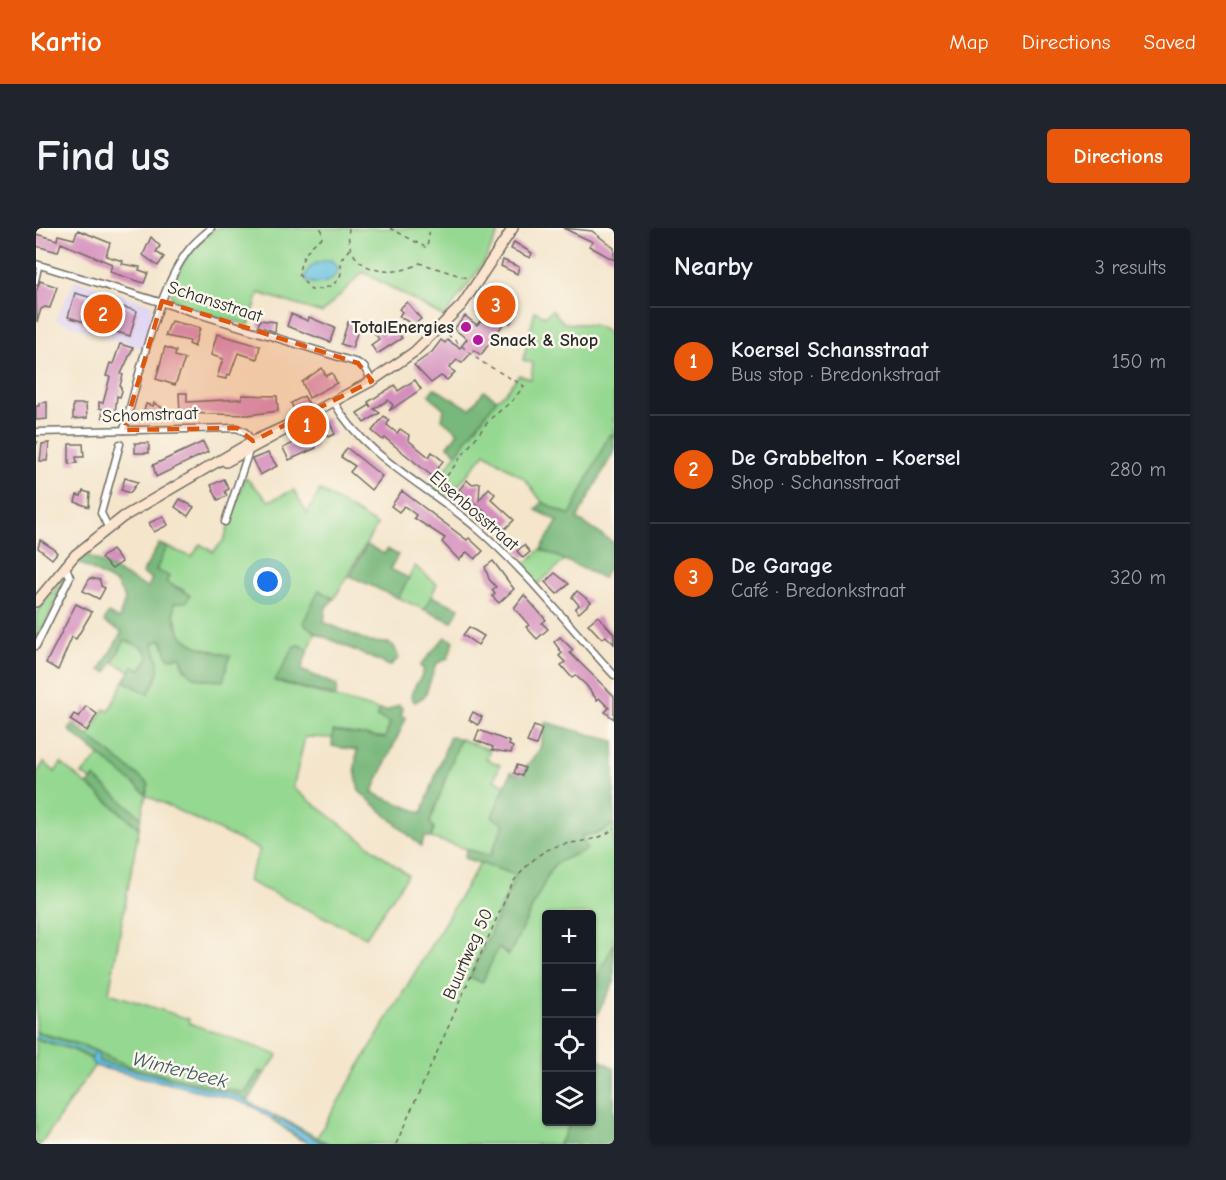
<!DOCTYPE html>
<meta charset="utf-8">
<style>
body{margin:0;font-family:"Comic Neue",sans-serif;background:#20242c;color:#f1f3f6}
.controls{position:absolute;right:18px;bottom:18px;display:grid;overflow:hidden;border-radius:6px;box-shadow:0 2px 4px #0004}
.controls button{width:54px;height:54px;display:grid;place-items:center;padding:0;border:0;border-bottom:2px solid #363941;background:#171b24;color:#f1f3f6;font:30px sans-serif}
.you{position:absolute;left:232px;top:354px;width:21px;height:21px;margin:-15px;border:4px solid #fff;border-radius:50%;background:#1a73e8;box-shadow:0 0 0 9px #1a73e833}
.badge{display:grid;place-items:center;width:39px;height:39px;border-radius:50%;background:#ea580c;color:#fff;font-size:20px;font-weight:700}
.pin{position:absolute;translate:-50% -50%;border:3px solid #fff;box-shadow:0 2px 6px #0006}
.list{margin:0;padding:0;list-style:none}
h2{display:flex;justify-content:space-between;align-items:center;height:78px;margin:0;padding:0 24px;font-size:26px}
h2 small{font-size:20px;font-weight:400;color:#9ea1a6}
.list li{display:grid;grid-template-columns:39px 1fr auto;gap:18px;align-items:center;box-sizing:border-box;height:108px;padding:0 24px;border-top:2px solid #363941}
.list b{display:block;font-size:22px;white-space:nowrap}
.list p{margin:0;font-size:20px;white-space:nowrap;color:#9ea1a6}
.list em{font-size:20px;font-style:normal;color:#9ea1a6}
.icon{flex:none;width:33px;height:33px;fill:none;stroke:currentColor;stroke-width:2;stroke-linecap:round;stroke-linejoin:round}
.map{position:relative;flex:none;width:578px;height:916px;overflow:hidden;border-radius:6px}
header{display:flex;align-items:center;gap:36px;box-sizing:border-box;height:84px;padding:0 30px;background:#ea580c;color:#fff}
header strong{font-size:28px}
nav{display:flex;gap:33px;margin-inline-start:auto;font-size:21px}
.intro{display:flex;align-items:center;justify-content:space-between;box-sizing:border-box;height:144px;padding:0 36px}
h1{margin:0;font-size:42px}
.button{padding:15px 27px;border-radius:6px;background:#ea580c;color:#fff;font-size:21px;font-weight:700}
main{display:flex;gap:36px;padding:0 36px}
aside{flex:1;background:#171b24;border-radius:6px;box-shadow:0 2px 4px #0004}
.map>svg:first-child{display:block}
.built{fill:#e0d4f4}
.green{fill:#95d891;stroke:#60825e;stroke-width:1.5}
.forest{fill:#78b87b;stroke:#527253;stroke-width:1.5}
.water{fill:#63c0e1;stroke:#477686;stroke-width:1.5}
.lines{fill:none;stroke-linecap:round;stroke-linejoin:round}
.stream{stroke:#63c0e1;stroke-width:2}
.building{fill:#d58fbe}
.lane-casing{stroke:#716c63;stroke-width:6}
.street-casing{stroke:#716c63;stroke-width:9}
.secondary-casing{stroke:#716c63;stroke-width:12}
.path{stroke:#716c63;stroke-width:1.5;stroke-dasharray:4.5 4.5;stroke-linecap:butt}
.lane{stroke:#fff;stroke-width:3}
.street{stroke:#fff;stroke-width:6}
.secondary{stroke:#fce5cf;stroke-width:9}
.marked{fill:#df570e;fill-opacity:0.2;stroke:#df570e;stroke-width:4.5;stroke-dasharray:12 8;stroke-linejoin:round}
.poi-dot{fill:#b5179e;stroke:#fbf7ec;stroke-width:2}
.labels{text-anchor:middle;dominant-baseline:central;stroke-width:5;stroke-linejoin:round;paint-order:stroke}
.street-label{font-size:18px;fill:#2b2b2b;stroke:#fbf7ec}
.poi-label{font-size:18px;font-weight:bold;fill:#2b2b2b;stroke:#fbf7ec;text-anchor:end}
.water-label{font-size:20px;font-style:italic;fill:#3c5862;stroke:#fbf7ec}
</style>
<header>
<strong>Kartio</strong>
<nav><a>Map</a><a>Directions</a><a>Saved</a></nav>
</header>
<div class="intro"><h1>Find us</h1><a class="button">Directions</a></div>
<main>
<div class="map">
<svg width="578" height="916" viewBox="0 0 578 916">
<rect width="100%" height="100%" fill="#fbf7ec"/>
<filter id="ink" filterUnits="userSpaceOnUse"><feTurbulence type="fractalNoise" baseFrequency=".0167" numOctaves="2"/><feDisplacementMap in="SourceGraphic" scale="12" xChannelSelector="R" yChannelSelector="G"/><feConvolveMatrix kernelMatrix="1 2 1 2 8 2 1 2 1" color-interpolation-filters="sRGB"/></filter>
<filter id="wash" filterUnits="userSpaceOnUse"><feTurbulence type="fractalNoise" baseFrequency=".008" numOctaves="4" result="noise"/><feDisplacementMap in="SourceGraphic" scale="24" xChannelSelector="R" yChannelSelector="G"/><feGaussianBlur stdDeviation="1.35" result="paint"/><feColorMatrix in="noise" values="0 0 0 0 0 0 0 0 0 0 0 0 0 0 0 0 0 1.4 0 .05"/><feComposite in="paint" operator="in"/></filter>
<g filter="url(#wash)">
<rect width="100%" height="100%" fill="#f4e5cb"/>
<polygon class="built" points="40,52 117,77 108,121 19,92"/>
<g class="green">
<path d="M 180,0 L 465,0 L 447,36 L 408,89 L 327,44 L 286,85 L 223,65 L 213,97 C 196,92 144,81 135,68 C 136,41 161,16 180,0 Z"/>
<path d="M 516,82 L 528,95 C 551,97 561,92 578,111 L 578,207 L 573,207 L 534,287 L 506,274 L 489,251 L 449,225 L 411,271 L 396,259 L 461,171 L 470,164 L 483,147 L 495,151 L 497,135 L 487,132 L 499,83 L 509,88 Z"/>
<path d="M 209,249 L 233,273 L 258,262 L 271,286 L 284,262 L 341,297 L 298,371 L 282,363 L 275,400 L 280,405 L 272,422 L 264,417 L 239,453 L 343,482 L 341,489 L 355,494 L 349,510 L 298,503 L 297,510 L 269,509 L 257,560 L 372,647 L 330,709 L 211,653 L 224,622 L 110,567 L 105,589 L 58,549 L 55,552 L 46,546 L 64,527 L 110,566 L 112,556 L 52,509 L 68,481 L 73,483 L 88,453 L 112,466 C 125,444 125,440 117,415 L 126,412 L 145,428 L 148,442 L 194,428 L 152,415 L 145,409 L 138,386 L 138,375 L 148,362 L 129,354 L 120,342 L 131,319 L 156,329 L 164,316 L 177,324 L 188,312 Z"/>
<polygon points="505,321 530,331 501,357 485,339"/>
<polygon points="379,338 401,356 389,382 362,370"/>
<polygon points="31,346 32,350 0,413 0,386"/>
<path d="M 89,412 C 101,416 108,418 113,430 L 105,442 L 97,439 L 94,443 L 77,434 Z"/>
<polygon points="424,511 454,522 450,531 464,537 458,552 470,557 456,589 468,595 454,628 395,610 398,601 394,594"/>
<polygon points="8,534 19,544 25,535 103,600 73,765 153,791 153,795 242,827 228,846 223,843 209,865 95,839 46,817 0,804 0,547"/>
<polygon points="578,596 578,716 556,759 556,686 511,686 511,894 535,894 523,916 288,916 280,911 444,635 480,647 434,749 462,720 473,727 515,641 520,635 550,621 545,608 563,605"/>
<polygon points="0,811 38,822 61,834 5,916 0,916"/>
</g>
<g class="forest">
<polygon points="398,160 434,181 448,163 461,171 421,225 412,218 422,204 406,191 408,181 393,167"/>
<polygon points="573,207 578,207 578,223 541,291 578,315 578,330 567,350 505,321 522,293 500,282 506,274 534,287"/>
<path d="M 123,316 L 131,319 L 120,342 L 133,348 L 130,354 L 154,367 L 150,374 L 138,375 C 136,417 161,418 194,428 L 187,453 C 163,451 152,454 145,429 L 132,430 L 126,412 L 117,415 C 125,440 125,444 112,466 L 88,453 L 97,439 L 105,442 L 113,430 L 108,420 L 89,412 L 71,444 L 64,442 L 86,404 L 68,394 L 72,385 L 83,391 L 89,371 L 81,356 L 42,334 L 50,326 L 111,360 L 116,351 L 106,346 Z"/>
<polygon points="331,317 348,326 351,321 362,327 354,341 373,350 362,370 314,348"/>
<polygon points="283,362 298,371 290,379 288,394 334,414 352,415 358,418 363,430 354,438 280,405 267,395"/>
<polygon points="395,368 423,380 416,394 389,382"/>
<path d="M 409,409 L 418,413 L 412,430 L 400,436 L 389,468 L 379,474 L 375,470 C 375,459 385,453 388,442 L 384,438 Z"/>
<polygon points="264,417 272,422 265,442 301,457 300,468 239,453 258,418"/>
<polygon points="363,477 367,481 365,487 370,490 336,565 386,585 414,508 424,511 394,594 398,600 395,610 389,608 385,618 323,563 319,541 321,522 296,518 297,503 349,510 354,495 341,489 343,482 351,483"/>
<path d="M 509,494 L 578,513 L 578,593 C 572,605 557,606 545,608 L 551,621 L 520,635 L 515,641 L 473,727 L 462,720 L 446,755 L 434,749 L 480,647 L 428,630 L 431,621 L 454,628 L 468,596 L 456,589 L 475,544 L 484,547 L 504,521 Z"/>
<polygon points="37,496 113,556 110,566 33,502"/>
<polygon points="58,549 105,589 103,600 52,557"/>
<polygon points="578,716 578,754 556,796 556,759"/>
<polygon points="0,804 46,817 95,839 209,865 223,843 228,846 212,874 59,838 61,834 38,822 0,811"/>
<polygon points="556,828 578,840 578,916 523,916 535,894 556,894 556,855 563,841 556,837"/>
<path d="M 241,889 L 247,891 L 293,916 C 259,916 263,909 238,893 Z"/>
</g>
<g class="water">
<path d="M 295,32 L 303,40 C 298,54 283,59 271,53 L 269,49 C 273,36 283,33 295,32 Z"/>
<polygon points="58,824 62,825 63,834 201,867 240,889 237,892 218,879 194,870 59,838 55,833"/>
<polygon points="244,891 288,916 274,916 243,896"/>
</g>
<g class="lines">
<polyline class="stream" points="0,808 60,826"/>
</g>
<g id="blocks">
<g class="building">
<polygon points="527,0 556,3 578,20 578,32 553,18 557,14"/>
<polygon points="42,2 74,15 70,28 87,33 86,36 104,39 103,42 112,45 108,55 74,44 76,36 25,15 22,24 0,18 0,6 21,12 22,7 38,11"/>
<polygon points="115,9 124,18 120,24 128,29 122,38 107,27"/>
<polygon points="478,14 496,25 494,30 475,21"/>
<polygon points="467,32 483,39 481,46 465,38"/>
<polygon points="4,53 21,59 14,80 9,79 5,81 1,94 0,64"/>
<polygon points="39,65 101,83 94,108 32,89"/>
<polygon points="457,66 479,78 474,84 479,88 474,95 470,92 445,127 438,122 426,135 421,132 413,140 419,144 411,152 405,148 395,155 378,137 396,124 405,112 409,115 411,112 424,120 431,111 418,101 429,88 441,97 455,80 451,74"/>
<polygon points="371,74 385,91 377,97 363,88 366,84 363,81"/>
<polygon points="255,86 272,93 273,89 299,100 294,114 251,98"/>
<polygon points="224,92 240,94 239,104 222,98"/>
<polygon points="135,93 164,100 158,119 153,116 154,113 129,108"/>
<polygon points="312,94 318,96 316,100 322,102 316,120 305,116"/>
<polygon points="341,97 349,108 359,101 366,110 341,126 335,117 343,111 335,101"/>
<polygon points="181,106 224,118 221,131 202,125 194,147 191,146 190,151 181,149 187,131 175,127"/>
<polygon points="84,116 97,120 85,146 87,147 84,158 86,163 84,169 81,168 79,185 74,184 73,190 66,189 67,181 63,180 63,174 67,175 74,149 70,148 74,135 77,136"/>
<polygon points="129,119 140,123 139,128 149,131 139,157 120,151"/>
<polygon points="286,140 290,148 296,145 301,155 273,170 266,154"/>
<polygon points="379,152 385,161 353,183 357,177 352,172 338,181 344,185 328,195 321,185 334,177 335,179 332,174 359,157 362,163"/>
<polygon points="143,165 151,165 151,174 206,171 206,167 241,168 242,183 212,187 144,185"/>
<polygon points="268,168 274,178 260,186 255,175"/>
<polygon points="11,174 11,191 0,192 0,178 3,178 3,175"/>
<polygon points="118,175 128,181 126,188 107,186 110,176 117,178"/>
<polygon points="37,176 50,176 51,190 37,191"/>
<polygon points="348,188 353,192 351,197 361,205 364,201 373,207 372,212 393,229 396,224 407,233 396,248 349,210 347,212 336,203"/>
<polygon points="291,189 299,206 292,209 284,193"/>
<polygon points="275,202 280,220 253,232 247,220 270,209 268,205"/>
<polygon points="167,214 172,224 120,249 117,237"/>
<polygon points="13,215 11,233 4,233 6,216"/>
<rect x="99" y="215" width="14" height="10"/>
<polygon points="33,216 47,216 48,229 40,229 41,235 33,236"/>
<polygon points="311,220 346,248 335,262 314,244 319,238 305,229"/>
<polygon points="232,225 241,238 224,247 216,231"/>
<polygon points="89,250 102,254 94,265 85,262"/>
<polygon points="188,251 193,261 189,263 191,268 182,272 175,257"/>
<polygon points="431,252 435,256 444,255 443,272 453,260 459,266 455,271 478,292 469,301 423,262"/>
<polygon points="47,263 54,265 53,279 39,274 41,267 45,268"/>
<polygon points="366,263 431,312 433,310 447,323 439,331 431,324 423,332 406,314 409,310 378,290 380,287 368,278 363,284 355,278"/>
<polygon points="144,271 158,279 152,288 139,279"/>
<polygon points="127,288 132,297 118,304 113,295"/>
<polygon points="4,312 18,321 21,325 16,331 2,320"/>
<polygon points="488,317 494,324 487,330 481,323"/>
<polygon points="76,322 86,334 76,341 65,330"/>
<polygon points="457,333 478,361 463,375 456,368 459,366 456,362 460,359 453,351 449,339"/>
<polygon points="519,345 533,356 521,366 509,354"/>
<polygon points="54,350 64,352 65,358 69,360 63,371 47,363"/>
<polygon points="541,363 555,374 543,385 539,381 543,377 536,369"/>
<polygon points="488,367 510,392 506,395 512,401 501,411 490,399 493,397 478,380"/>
<polygon points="40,376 56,384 40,411 36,409 22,442 10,435"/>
<polygon points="562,388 578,406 578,416 570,408 566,411 552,396"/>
<polygon points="433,399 448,408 442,417 427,407"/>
<polygon points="524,409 537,422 534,425 578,468 578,491 569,484 573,480 563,470 561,472 550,457 539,447 536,450 525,437 529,434 523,428 526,425 518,414"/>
<polygon points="50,478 61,486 51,503 34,492 38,486 43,489"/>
<polygon points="437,484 446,489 442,497 433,492"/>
<polygon points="498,498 506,501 500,517 491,514"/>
<polygon points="443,502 474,514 473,517 477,519 475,525 456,522 457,519 439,512"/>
<polygon points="481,537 489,540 486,548 478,545"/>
</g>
</g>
</g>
<g filter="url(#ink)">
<use href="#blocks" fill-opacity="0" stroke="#716c63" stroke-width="1.5"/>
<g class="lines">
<defs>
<polyline id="lane" points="0,55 4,37"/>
<g id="street">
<polyline points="0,36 322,135 328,139 336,153"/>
<path d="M 298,174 C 328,229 397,261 444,303 C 493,346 534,399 578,447"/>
<path d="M 88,202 C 102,152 122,57 155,19 C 161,12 169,6 175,0"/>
<polyline points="0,204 201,200 209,204 218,216"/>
<polyline points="189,294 213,223"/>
<polyline points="72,299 65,285 84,216"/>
<polyline points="0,418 34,349 29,337"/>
</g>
<g id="secondary">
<polyline points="190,234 251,201"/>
<polyline points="0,374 39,327 87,289 217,213 261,193 336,153 378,124 426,77 477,0"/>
</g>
</defs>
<use href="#lane" class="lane-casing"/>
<use href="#street" class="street-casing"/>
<use href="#secondary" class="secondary-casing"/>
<g class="path">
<path d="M 285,0 L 286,10 C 273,17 263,33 263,47 L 275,62 C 292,62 311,53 304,33 L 314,20"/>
<path d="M 313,0 C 307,42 354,53 384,35 L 434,51"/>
<polyline points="354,0 391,20 394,0"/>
<polyline points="0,217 3,211"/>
<polyline points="400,262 454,191 476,173 488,158 444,133 410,105"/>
<path d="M 360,916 L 477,654 C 486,643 499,628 511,622 C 532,611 561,617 578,600"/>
</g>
<use href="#lane" class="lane"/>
<use href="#street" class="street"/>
<use href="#secondary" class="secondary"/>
</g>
</g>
<path class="marked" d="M 126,73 L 322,135 L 336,153 L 217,213 L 201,200 L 88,202 Z"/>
<g class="poi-dot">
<circle cx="430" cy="99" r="6"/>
<circle cx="442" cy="112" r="6"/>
</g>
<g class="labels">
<g class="street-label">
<text transform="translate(179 74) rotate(18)">Schansstraat</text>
<text transform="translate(114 187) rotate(-2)">Schomstraat</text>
<text transform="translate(438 283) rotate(41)">Elsenbosstraat</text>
<text transform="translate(432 726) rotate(-66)">Buurtweg 50</text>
</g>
<g class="poi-label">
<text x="418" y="99">TotalEnergies</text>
<text x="454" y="112" text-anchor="start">Snack &amp; Shop</text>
</g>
<g class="water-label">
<text transform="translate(144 842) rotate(14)">Winterbeek</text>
</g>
</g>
</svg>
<div class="controls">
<button>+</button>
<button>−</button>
<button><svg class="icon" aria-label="locate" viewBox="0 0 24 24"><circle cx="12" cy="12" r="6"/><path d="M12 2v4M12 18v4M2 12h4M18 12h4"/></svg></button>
<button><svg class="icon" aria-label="layers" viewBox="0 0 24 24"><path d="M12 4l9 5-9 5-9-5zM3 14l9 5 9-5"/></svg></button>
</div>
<div class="you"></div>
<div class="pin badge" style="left:271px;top:197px">1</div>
<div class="pin badge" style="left:67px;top:86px">2</div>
<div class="pin badge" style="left:460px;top:77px">3</div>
</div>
<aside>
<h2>Nearby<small>3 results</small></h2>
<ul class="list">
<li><span class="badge">1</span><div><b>Koersel Schansstraat</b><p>Bus stop · Bredonkstraat</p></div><em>150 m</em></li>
<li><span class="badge">2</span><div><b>De Grabbelton - Koersel</b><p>Shop · Schansstraat</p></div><em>280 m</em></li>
<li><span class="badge">3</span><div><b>De Garage</b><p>Café · Bredonkstraat</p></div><em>320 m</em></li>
</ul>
</aside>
</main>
